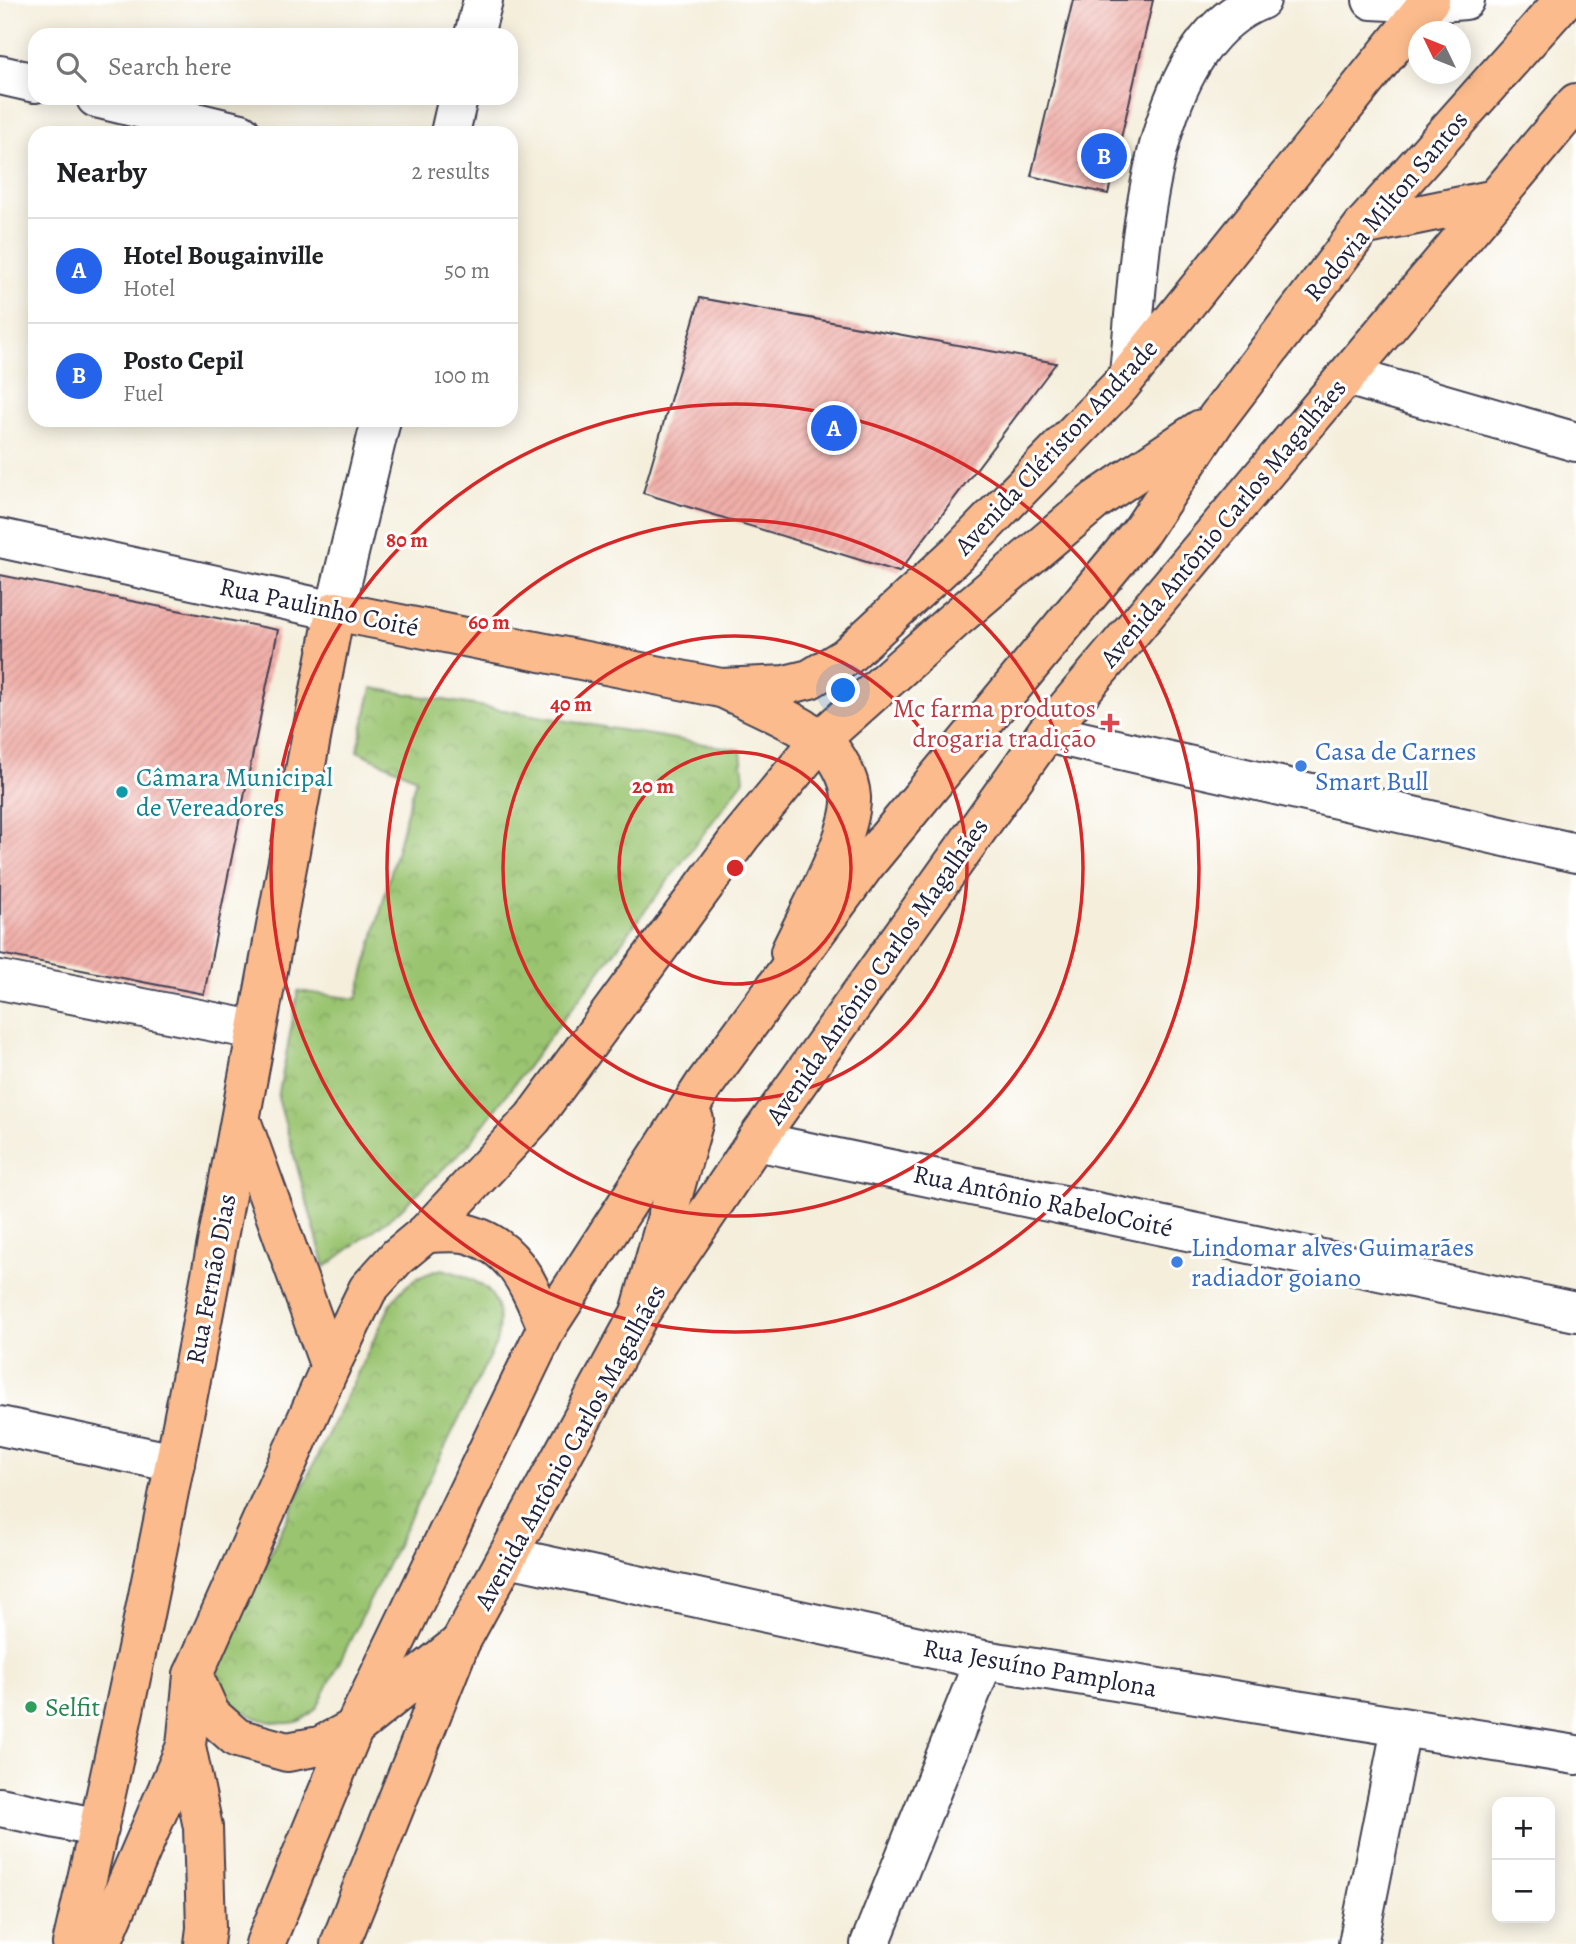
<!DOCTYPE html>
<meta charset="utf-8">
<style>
body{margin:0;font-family:Alegreya,serif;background:#f2f2f2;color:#202124}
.controls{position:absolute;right:21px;bottom:21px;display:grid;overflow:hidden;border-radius:14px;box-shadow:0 4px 18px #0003}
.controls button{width:63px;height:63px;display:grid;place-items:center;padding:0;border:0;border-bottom:2px solid #e0e0e0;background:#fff;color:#202124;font:35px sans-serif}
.compass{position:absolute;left:1408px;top:21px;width:63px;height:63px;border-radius:50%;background:#fff;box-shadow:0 4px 18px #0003;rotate:313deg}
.you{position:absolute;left:844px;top:691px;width:24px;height:24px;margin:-18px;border:5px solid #fff;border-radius:50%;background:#1a73e8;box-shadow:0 0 0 10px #1a73e833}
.badge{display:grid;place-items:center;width:46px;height:46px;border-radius:50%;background:#2563eb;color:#fff;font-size:23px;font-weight:700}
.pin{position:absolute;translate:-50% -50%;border:4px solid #fff;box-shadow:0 2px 7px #0006}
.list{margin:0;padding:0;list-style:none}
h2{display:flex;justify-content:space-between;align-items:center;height:91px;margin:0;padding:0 28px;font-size:30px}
h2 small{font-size:23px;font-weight:400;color:#757577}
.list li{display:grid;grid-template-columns:46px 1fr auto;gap:21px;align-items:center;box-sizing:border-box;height:105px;padding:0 28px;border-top:2px solid #e0e0e0}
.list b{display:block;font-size:26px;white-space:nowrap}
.list p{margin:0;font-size:23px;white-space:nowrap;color:#757577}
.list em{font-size:23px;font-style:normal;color:#757577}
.icon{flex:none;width:38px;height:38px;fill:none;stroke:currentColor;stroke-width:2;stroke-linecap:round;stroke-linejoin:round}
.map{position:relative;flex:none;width:1576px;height:1944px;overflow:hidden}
.search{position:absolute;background:#fff;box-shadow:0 4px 18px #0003;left:28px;top:28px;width:490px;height:77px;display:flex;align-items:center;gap:18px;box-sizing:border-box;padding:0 24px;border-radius:21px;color:#757577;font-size:26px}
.panel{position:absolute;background:#fff;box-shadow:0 4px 18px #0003;left:28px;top:126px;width:490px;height:301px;border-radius:21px}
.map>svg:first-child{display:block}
.park{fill:url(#park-crowns);stroke:#5e7356;stroke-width:2}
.building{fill:url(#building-hatch)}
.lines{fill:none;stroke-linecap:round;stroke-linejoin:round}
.minor-casing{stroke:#424153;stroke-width:42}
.major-casing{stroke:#424153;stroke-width:42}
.highway-casing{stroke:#424153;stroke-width:42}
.minor{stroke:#fff;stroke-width:38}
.major{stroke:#fbbb8c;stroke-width:38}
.highway{stroke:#fbbb8c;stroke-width:38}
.ring{fill:none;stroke:#d62828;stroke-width:3.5}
.health-dot{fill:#e0444e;stroke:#fff;stroke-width:2.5}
.shop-dot{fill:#3f7fe0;stroke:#fff;stroke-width:2.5}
.culture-dot{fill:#0f9aa8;stroke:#fff;stroke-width:2.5}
.leisure-dot{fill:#2e9e5b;stroke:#fff;stroke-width:2.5}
.labels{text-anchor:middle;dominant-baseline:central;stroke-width:6;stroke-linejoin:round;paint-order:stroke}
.street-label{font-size:26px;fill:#22223b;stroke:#fff}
.health-label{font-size:26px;fill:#be3a42;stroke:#fff;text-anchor:end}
.shop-label{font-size:26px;fill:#366cbe;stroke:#fff;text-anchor:start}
.culture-label{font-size:26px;fill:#0d838f;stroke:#fff;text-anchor:start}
.leisure-label{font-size:26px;fill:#27864d;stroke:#fff;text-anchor:start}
.centre{fill:#d62828;stroke:#fff;stroke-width:3.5}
.ring-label{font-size:21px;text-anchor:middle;font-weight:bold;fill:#d62828;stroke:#fff;stroke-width:6;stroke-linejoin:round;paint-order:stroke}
</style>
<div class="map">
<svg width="1576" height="1944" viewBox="0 0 1576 1944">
<defs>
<pattern id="park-crowns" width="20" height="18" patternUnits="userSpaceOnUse" patternTransform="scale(1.75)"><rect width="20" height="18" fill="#9ac470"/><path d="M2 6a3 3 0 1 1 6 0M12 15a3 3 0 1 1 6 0" fill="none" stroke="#84a862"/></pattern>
<pattern id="building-hatch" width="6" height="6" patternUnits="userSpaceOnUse" patternTransform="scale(1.75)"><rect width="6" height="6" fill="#f0afa9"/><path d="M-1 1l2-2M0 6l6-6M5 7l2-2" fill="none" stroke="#ce9692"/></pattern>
</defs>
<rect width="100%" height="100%" fill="#fff"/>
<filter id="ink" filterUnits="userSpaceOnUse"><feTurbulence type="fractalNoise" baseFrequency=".0143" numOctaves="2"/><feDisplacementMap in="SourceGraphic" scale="14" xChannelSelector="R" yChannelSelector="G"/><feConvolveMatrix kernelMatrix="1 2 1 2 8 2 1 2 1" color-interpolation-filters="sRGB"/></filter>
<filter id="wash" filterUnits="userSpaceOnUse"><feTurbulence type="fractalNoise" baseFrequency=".00686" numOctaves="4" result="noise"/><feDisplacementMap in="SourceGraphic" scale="28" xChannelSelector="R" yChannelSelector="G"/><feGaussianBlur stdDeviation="1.57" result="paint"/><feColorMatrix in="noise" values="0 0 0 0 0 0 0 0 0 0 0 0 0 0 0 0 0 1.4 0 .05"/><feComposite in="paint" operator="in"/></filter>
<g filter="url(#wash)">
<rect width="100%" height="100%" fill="#f4eedb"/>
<g class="park">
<polygon points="372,688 741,750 744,780 469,1144 398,1212 325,1267 278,1098 298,991 357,999 416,778 357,751"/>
<path d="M 442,1269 C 486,1281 507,1295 496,1343 L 318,1706 C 312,1713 306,1719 296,1722 C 269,1729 222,1708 216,1678 C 215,1672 218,1663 220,1657 L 392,1302 C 407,1282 418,1276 442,1269 Z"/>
</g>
<g id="blocks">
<g class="building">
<polygon points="1073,0 1153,0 1108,194 1031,176"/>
<polygon points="700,298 1056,363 899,572 643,493"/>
<polygon points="0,575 278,630 204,994 0,954"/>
</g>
</g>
</g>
<g filter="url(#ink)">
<use href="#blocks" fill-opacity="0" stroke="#424153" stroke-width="2"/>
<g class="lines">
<defs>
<g id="minor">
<polyline points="1372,0 1428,3 1465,0"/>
<polyline points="474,35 483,0"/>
<polyline points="0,75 35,83"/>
<polyline points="96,98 241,133"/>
<polyline points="450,133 458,98"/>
<path d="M 1129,374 C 1140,266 1142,47 1261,0"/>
<polyline points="1347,376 1576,442"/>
<polyline points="0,538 335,611 381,420"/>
<polyline points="1046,733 1576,853"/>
<polyline points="0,980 255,1030"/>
<polyline points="756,1141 1576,1312"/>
<polyline points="0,1426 175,1463"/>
<polyline points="508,1557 984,1660 1576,1755"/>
<polyline points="0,1807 99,1828"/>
<polyline points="870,1944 984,1660"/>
<polyline points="1358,1944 1401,1729"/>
</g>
<g id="major">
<path d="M 722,688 C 746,700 805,725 822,741 C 836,753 850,778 851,797 C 853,835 807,915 790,952"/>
<path d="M 72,1944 C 175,1503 250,1056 335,611 L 721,688 L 785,685 L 810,679 L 846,657 L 959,552 L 1120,386 L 1430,0"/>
<polyline points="101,1944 186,1746"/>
<polyline points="340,1944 460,1643 640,1313 756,1141 1046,733 1576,103"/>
</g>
<g id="highway">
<polyline points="1363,226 1495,199"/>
<polyline points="242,1123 330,1367"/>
<path d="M 426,1233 C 438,1233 452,1231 464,1233 C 514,1244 529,1285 547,1327"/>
<polyline points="640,1313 694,1120"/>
<polyline points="193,1675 211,1715 237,1738 287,1752 320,1746 354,1728 460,1643"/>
<polyline points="204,1944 206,1928 203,1827 186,1746 193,1675 330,1367 368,1289 397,1257 426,1233 533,1118 741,836 821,739 953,621 1096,500 1201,429"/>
<polyline points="265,1944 354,1728 547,1327 704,1085 865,865 1142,530 1217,418 1363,226 1564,0"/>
</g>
</defs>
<use href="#minor" class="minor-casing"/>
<use href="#major" class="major-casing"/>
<use href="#highway" class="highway-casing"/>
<use href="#minor" class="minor"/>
<use href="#major" class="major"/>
<use href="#highway" class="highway"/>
</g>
</g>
<g class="ring">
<circle cx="735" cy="868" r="116"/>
<circle cx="735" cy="868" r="232"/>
<circle cx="735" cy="868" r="348"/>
<circle cx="735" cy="868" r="464"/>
</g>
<path class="health-dot" d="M1106.5 712.5h7v7h7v7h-7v7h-7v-7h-7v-7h7z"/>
<g class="shop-dot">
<circle cx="1301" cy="766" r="7"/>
<circle cx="1177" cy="1262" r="7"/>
</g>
<circle class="culture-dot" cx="122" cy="792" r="7"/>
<circle class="leisure-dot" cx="31" cy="1707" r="7"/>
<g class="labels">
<g class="street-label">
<text transform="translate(1386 206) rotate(-50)">Rodovia Milton Santos</text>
<text transform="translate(1056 447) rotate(-47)">Avenida Clériston Andrade</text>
<text transform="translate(1223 523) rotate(-50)">Avenida Antônio Carlos Magalhães</text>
<text transform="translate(319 607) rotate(12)">Rua Paulinho Coité</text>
<text transform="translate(877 971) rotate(-55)">Avenida Antônio Carlos Magalhães</text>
<text transform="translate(1043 1201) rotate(12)">Rua Antônio RabeloCoité</text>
<text transform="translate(211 1279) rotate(-79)">Rua Fernão Dias</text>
<text transform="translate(570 1447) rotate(-61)">Avenida Antônio Carlos Magalhães</text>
<text transform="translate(1040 1668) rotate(10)">Rua Jesuíno Pamplona</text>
</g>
<g class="health-label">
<text x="1096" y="708">Mc farma produtos<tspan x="1096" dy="30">drogaria tradição</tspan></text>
</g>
<g class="shop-label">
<text x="1315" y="751">Casa de Carnes<tspan x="1315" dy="30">Smart Bull</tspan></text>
<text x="1191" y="1247">Lindomar alves Guimarães<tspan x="1191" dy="30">radiador goiano</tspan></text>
</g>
<g class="culture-label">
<text x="136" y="777">Câmara Municipal<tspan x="136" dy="30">de Vereadores</tspan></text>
</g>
<g class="leisure-label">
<text x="45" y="1707">Selfit</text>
</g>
</g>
<circle cx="735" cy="868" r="10" class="centre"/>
<g class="ring-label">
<text x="407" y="547">80 m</text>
<text x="489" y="629">60 m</text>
<text x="571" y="711">40 m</text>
<text x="653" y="793">20 m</text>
</g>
</svg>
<div class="controls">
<button>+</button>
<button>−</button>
</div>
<svg class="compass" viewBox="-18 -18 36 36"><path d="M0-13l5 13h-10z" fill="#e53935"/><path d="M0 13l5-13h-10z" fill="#757577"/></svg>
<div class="you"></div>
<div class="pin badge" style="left:834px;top:428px">A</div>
<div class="pin badge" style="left:1104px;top:156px">B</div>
<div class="search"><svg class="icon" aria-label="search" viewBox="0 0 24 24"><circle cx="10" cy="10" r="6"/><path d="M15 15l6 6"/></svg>Search here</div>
<section class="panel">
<h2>Nearby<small>2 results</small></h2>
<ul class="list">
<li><span class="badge">A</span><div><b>Hotel Bougainville</b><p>Hotel</p></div><em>50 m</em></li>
<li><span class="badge">B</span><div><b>Posto Cepil</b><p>Fuel</p></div><em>100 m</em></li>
</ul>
</section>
</div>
